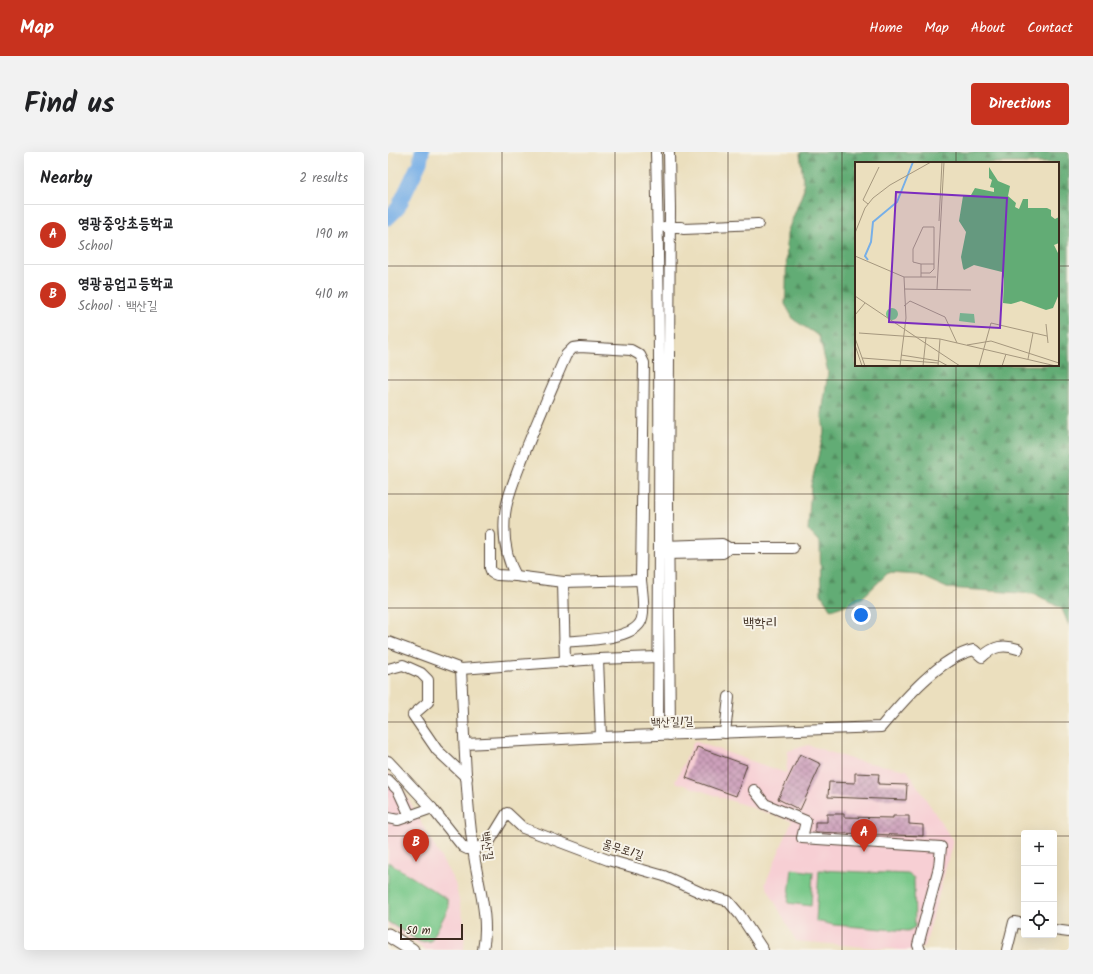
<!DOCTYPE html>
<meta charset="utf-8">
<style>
body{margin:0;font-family:Kalam,"Poor Story",sans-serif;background:#f2f2f2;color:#202124}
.controls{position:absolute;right:12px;bottom:12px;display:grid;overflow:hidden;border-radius:4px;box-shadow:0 4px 16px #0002}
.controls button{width:36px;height:36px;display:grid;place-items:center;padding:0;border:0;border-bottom:1px solid #e0e0e0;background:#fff;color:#202124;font:20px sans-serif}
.scale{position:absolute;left:12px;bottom:10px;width:63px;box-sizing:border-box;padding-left:4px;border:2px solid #3b2a1e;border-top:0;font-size:11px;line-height:14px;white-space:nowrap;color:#3b2a1e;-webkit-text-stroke:3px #f7f3e8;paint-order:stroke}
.you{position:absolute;left:473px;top:463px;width:14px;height:14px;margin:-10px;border:3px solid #fff;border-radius:50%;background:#1a73e8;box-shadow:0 0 0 6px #1a73e833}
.badge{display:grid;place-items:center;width:26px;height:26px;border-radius:50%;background:#c8321e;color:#fff;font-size:13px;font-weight:700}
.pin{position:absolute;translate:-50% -33px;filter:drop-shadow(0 1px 2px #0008)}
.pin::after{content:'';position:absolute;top:21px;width:14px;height:12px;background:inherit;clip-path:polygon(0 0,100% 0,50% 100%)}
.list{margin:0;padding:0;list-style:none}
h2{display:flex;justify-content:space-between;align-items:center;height:52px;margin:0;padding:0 16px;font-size:17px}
h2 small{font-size:13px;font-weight:400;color:#757577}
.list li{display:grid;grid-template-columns:26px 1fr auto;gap:12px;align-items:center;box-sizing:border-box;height:60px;padding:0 16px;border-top:1px solid #e0e0e0}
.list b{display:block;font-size:15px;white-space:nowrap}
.list p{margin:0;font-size:13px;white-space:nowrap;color:#757577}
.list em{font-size:13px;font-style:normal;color:#757577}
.icon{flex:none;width:22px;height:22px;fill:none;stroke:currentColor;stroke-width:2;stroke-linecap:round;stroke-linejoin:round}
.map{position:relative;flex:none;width:681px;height:798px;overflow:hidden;border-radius:4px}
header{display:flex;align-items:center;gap:24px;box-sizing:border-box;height:56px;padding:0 20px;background:#c8321e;color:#fff}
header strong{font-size:19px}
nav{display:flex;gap:22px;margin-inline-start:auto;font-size:14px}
.intro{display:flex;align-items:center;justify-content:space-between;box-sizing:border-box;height:96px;padding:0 24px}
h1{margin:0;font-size:28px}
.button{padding:10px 18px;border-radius:4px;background:#c8321e;color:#fff;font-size:14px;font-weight:700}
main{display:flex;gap:24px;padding:0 24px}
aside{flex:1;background:#fff;border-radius:4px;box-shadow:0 4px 16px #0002}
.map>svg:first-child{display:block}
.built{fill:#f7cfd4}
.green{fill:#78c889;stroke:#5a7954}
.forest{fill:url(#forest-firs);stroke:#4e6b4a;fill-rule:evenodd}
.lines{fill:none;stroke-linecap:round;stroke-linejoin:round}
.river{stroke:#77afe7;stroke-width:15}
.building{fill:url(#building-cross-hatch)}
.minor-casing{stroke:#554536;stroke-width:12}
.major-casing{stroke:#554536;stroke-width:15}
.minor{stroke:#fff;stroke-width:10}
.major{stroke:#fff;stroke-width:13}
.grid{fill:none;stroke:#3b2a1e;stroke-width:1;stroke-opacity:0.55}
.labels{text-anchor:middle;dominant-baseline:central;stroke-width:4;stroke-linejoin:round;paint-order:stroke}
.street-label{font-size:12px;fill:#3b2a1e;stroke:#f7f3e8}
.quarter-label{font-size:14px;fill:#3b2a1e;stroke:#f7f3e8}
.inset-river{fill:none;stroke:#77afe7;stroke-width:2}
.inset-road{fill:none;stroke:#a5977e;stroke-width:1}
.view{fill:#7b2cbf;fill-opacity:0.15;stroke:#7b2cbf;stroke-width:2}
.inset-edge{fill:none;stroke:#3b2a1e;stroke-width:2}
</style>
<header>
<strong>Map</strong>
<nav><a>Home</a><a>Map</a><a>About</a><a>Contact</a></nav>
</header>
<div class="intro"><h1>Find us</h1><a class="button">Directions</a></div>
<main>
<aside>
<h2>Nearby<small>2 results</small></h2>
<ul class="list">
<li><span class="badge">A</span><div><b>영광중앙초등학교</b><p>School</p></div><em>190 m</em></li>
<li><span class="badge">B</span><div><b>영광공업고등학교</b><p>School · 백산길</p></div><em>410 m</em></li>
</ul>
</aside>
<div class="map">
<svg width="681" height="798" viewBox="0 0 681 798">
<defs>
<pattern id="forest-firs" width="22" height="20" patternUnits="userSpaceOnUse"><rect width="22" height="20" fill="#62ac75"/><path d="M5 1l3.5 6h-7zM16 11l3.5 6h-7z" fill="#528c5f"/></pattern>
<pattern id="building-cross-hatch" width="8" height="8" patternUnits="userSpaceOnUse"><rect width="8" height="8" fill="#cda0bb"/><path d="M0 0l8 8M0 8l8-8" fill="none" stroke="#a88397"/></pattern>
</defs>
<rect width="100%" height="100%" fill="#f7f3e8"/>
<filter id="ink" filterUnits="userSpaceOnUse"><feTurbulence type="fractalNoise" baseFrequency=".025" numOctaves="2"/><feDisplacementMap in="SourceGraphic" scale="8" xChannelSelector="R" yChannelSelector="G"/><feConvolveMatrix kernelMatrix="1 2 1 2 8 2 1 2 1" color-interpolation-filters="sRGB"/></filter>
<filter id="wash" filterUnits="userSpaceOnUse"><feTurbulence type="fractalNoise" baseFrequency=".012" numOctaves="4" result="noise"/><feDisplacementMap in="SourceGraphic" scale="16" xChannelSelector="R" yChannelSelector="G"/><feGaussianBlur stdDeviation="0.9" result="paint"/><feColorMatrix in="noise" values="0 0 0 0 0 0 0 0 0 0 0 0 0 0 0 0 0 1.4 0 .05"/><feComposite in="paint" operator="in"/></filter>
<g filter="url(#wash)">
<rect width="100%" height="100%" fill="#ebdfbe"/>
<g class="built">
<polygon points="306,589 398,621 400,599 420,593 466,608 519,618 565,689 537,794 526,798 513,798 408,789 377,732 404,669 287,630"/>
<polygon points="0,620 13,634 67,731 77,774 76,798 38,798 0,773"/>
</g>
<g class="green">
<polygon points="0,710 59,747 61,755 43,789 32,790 0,770"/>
<polygon points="404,717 425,720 423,754 400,751"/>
<polygon points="431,718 520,722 526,726 527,775 520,779 446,773 428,769"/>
</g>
<path class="forest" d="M 416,0 L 681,0 L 681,474 L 674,457 L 647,442 L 559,436 L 530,423 L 500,421 L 472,448 L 443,458 L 433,442 L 432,391 L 420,378 L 423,333 L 436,280 L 434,262 L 440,220 L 431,184 L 406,168 L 397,152 L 398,136 L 399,81 L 416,37 L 412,1 ZM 468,11 L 670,11 L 670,213 L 468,213 Z"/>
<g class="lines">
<polyline class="river" points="0,66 10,56 32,10 34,0"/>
</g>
<g id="blocks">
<g class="building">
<polygon points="309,595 359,613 348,644 298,626"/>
<polygon points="412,602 433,612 412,658 390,647"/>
<polygon points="467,621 491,622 490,632 519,633 518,648 440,645 441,630 467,631"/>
<polygon points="439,662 456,662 456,665 505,666 505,664 521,664 521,672 535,673 535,684 427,680 427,670 439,670"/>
</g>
</g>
</g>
<g filter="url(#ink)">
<use href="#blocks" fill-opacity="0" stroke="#554536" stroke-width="1"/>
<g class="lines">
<defs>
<g id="minor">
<path d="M 268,0 C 273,194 271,389 270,583"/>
<polyline points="281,0 282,57 280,351 282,583"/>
<polyline points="276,75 293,75 295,77 321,76 324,74 370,72"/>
<polyline points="102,383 102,416 104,421 109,423 128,424 175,430 177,510"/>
<polyline points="275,394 334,392 341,396 405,396"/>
<polyline points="275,402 335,401 341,396"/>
<path d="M 128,424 C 118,406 115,383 117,362 C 119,344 127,327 133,310 C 147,274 163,238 178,203 L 185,196 L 192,195 L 243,198 L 252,203 L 256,211 L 253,428 C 254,439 258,462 252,471 C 241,488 195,488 176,490"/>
<polyline points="175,430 253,428"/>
<path d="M 0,490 L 73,517 C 76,577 77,637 85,696 C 89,731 102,763 95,798"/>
<polyline points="210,507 213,585"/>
<polyline points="0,517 15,513 33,521 40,528 40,550 25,563 49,598 79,626"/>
<polyline points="73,517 210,507 270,505"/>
<polyline points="337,581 341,545"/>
<path d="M 77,592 L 213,585 L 493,575 C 515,549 552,505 586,498 L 594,505 C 606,494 615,492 630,497"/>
<polyline points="0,609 44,656 75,695 79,697 85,697 100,692 119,661 135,676 220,708 276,724 316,742 340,749 352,763 375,798"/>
<polyline points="0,628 10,638 22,664"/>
<polyline points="366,638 377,652 418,669 414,686 553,695 551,715 530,793 532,798"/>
<polyline points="0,666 10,668 44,656"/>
<polyline points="666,778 681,780"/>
<polyline points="619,798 626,770 636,772"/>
</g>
<polyline id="major" points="0,783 24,798"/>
</defs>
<use href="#minor" class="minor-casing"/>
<use href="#major" class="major-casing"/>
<use href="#minor" class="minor"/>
<use href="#major" class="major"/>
</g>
</g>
<path class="grid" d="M 114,0 L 114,798M 227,0 L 227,798M 340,0 L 340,798M 454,0 L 454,798M 568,0 L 568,11M 0,114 L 468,114M 670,114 L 681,114M 568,213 L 568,798M 0,228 L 681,228M 0,342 L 681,342M 0,456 L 681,456M 0,570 L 681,570M 0,684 L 636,684M 666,684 L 681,684"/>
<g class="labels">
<g class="street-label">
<text transform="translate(284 570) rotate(-2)">백산길1길</text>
<text transform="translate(99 694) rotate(82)">백산길</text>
<text transform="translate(235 698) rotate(17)">물무로1길</text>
</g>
<g class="quarter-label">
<text x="372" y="471">백학리</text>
</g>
</g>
<g transform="translate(467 10)">
<rect width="204" height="204" fill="#ebdfbe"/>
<path d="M31 152a6 6 0 1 1 12 0a6 6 0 1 1-12 0ZM 105,151 L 119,152 L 120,161 L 104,159 Z" fill="#78c889"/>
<path d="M 134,5 L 143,19 L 155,24 L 153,34 L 161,41 L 160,45 L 164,47 L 168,37 L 173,37 L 173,46 L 192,46 L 196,48 L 196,54 L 200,57 L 204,55 L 204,81 L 199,83 L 204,93 L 204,132 L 198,146 L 191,148 L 166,139 L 156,142 L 148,141 L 149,117 L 147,110 L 119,103 L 109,108 L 108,106 L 106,95 L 111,70 L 104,59 L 108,34 L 116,33 L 120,26 L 139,30 L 139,26 L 135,25 L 137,18 L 134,16 Z" fill="#62ac75"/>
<path class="inset-river" d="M 13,98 L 10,94 L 16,80 L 18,60 L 42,40 L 58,0"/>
<path class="inset-road" d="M 13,42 L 8,38 L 24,5M 84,59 L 87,0M 0,71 L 10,46 L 18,36 L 35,23 L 76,0M 0,94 L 49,115 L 51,156 L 45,204M 66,102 L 79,102M 49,115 L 81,115M 66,115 L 66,102 L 58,100 L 58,87 L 68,65 L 79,65 L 79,107 L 75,111 L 66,111M 49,127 L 116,128M 82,127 L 89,0M 0,134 L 61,175 L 85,177 L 201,204M 49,144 L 55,139 L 90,155 L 102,181M 0,153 L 10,141M 191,162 L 193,181M 4,171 L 61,175 L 105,204M 0,176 L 10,204M 0,183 L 7,204M 112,183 L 136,179 L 204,201M 46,193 L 84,199 L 93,204M 7,196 L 46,199M 173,197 L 178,171M 46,198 L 83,201M 68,204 L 71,175M 83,204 L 85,177M 124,204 L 136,161 L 192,174M 147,204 L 151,192"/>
<path class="view" d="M 41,30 L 152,36 L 145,166 L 34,160 Z"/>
<rect width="204" height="204" class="inset-edge"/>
</g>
</svg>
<div class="controls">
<button>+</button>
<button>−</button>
<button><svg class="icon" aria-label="locate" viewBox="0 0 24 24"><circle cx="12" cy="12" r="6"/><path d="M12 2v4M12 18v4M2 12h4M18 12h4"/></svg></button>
</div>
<div class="scale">50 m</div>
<div class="you"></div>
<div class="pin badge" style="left:476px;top:700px">A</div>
<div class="pin badge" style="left:28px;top:710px">B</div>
</div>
</main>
